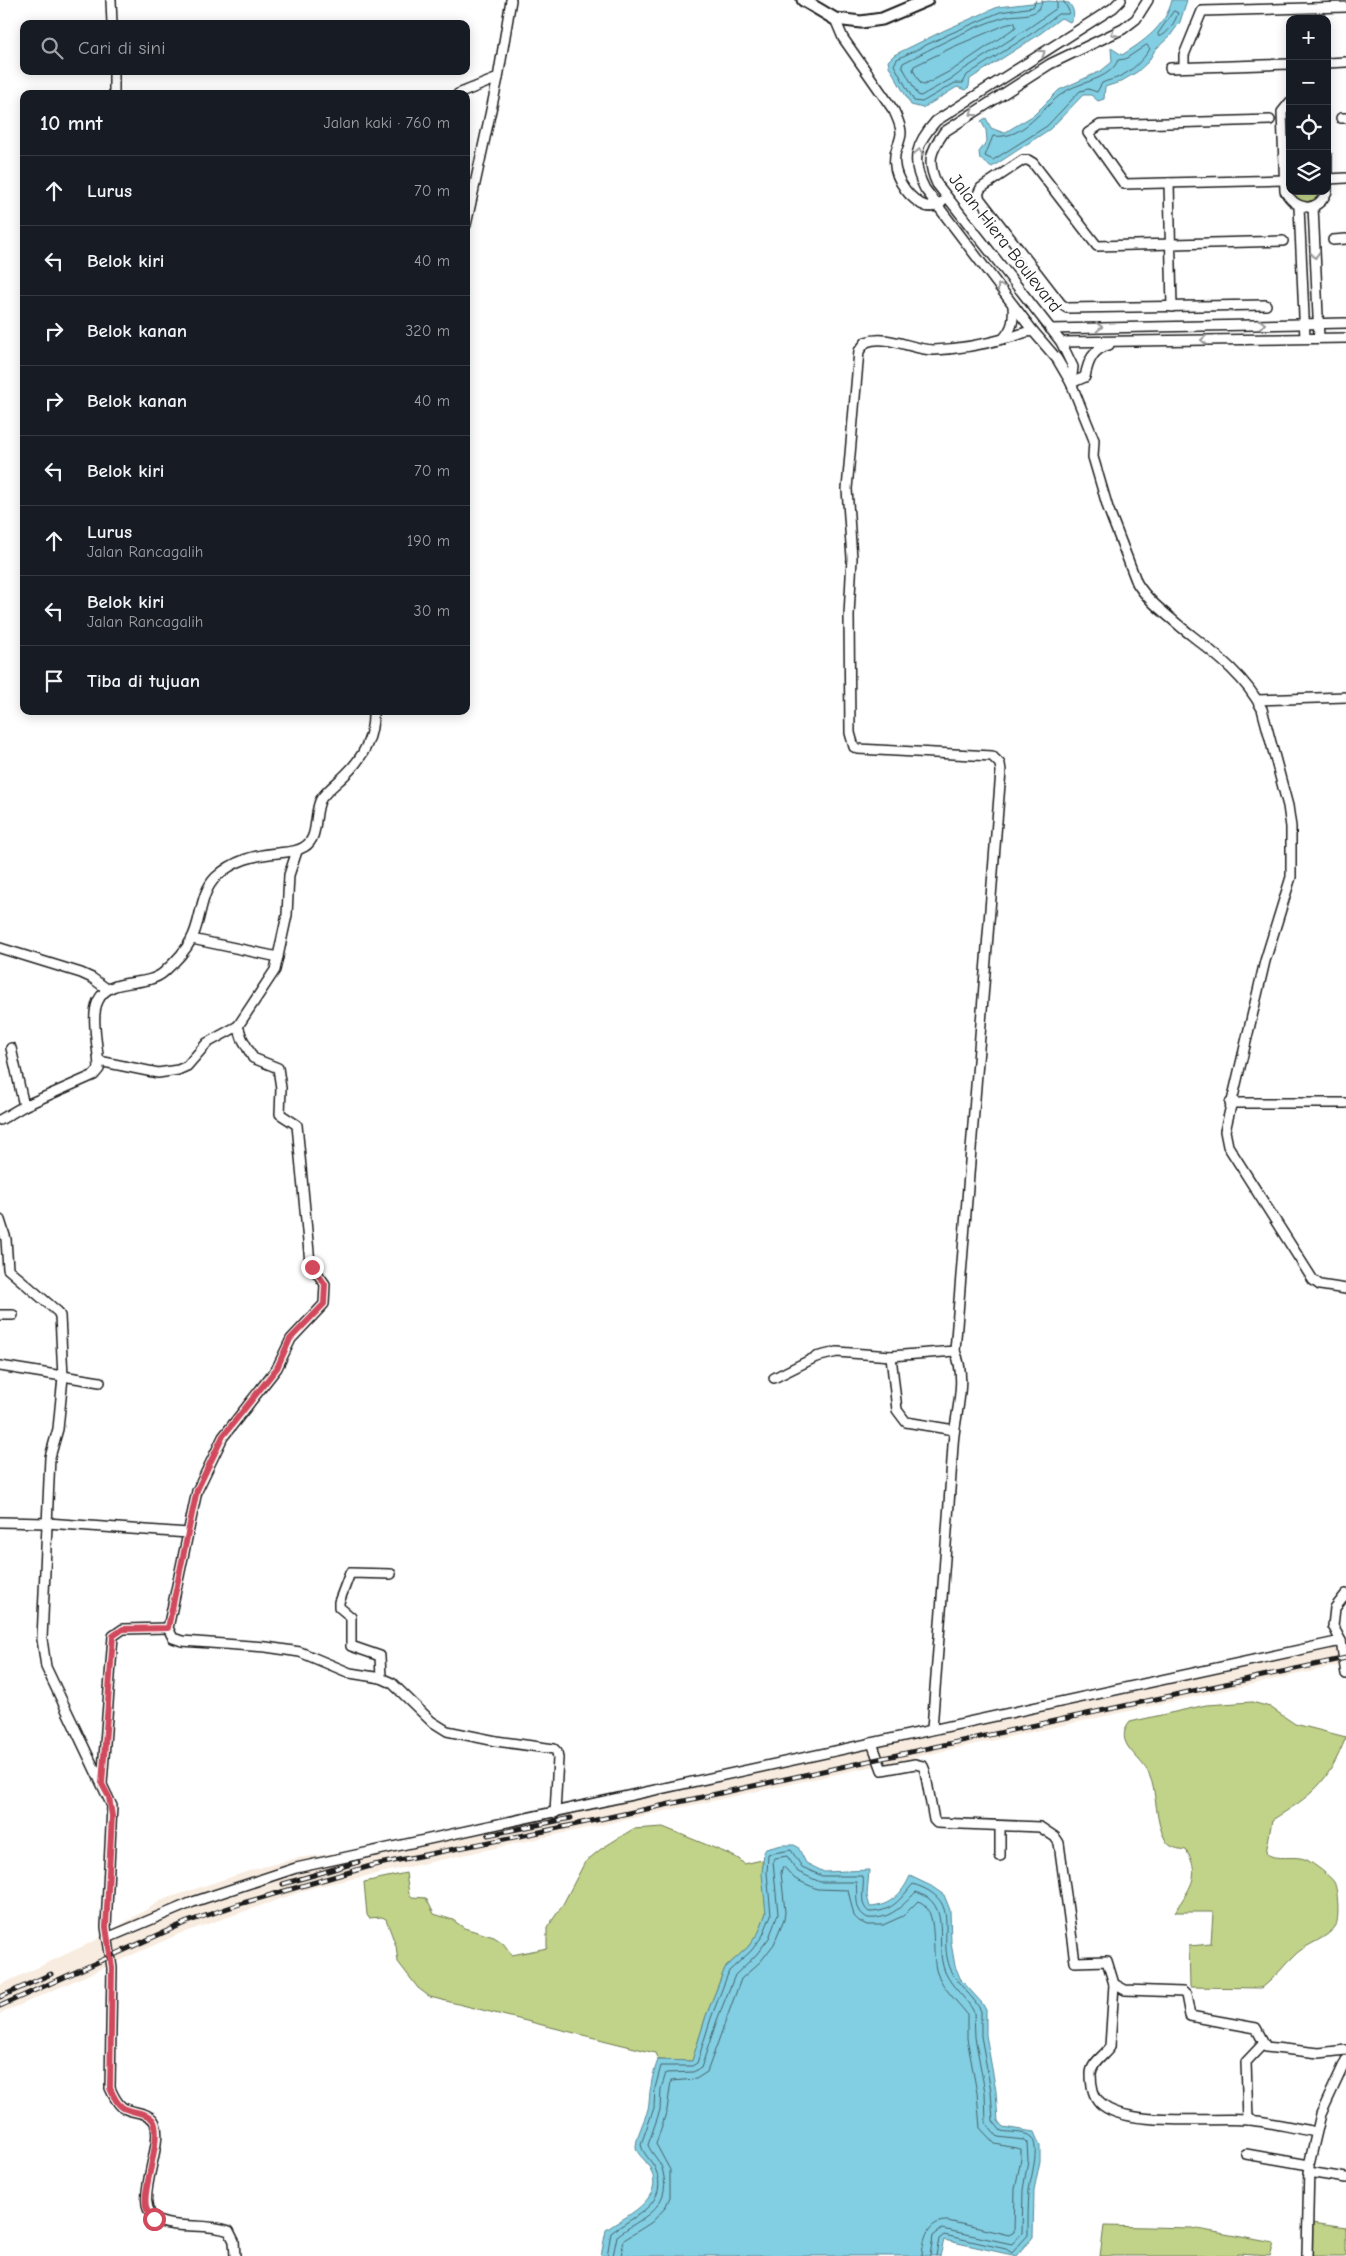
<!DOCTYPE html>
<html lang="id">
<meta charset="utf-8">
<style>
body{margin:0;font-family:"Comic Neue",sans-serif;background:#20242c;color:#f1f3f6}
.controls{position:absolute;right:15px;top:15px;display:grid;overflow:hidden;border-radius:10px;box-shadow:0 2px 12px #0003}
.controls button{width:45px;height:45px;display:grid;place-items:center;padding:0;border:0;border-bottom:1px solid #363941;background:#171b24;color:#f1f3f6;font:25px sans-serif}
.stop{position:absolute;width:15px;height:15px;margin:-11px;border:4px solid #d1495b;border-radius:50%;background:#fff}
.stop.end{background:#d1495b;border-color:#fff;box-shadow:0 1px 5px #0008}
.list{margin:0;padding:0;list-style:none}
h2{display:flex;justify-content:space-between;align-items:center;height:65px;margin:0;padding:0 20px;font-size:21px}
h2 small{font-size:16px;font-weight:400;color:#9ea1a6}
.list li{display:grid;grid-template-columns:32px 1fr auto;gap:15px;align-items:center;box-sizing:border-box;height:70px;padding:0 20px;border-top:1px solid #363941}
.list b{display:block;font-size:19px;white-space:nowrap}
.list p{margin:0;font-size:16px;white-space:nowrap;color:#9ea1a6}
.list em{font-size:16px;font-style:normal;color:#9ea1a6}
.icon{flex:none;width:28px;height:28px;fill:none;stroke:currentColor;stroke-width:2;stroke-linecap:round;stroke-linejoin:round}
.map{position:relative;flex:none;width:1346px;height:2256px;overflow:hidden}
.search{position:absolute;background:#171b24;box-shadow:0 2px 12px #0003;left:20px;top:20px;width:450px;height:55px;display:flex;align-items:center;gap:12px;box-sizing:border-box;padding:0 18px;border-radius:10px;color:#9ea1a6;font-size:19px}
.panel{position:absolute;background:#171b24;box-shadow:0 2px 12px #0003;left:20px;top:90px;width:450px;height:625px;border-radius:10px}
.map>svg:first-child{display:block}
.built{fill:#f8ece0}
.green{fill:#c0d388;stroke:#6e7852}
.water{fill:#82cee2;stroke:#598793}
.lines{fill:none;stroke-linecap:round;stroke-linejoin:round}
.shore{stroke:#45636b;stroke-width:1}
.minor-casing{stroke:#1c1c1c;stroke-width:12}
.major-casing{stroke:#1c1c1c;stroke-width:15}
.minor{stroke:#fff;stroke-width:9}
.major{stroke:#fff;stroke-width:11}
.rail-casing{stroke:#1c1c1c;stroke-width:5}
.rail{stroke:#fff;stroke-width:3;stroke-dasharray:9;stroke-linecap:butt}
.oneway{stroke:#999}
.route{stroke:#d1495b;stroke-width:6}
.labels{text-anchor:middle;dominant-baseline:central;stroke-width:4;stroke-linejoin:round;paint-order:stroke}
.street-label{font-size:18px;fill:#1c1c1c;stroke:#fff}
</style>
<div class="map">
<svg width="1346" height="2256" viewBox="0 0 1346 2256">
<rect width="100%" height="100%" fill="#fff"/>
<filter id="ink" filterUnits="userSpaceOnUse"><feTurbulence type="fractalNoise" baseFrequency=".02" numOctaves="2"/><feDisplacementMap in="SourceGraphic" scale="10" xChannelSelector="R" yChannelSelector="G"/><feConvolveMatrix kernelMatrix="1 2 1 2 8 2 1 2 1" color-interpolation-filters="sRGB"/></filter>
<g filter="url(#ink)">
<polygon class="built" points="1346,1638 1346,1664 315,1887 179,1934 0,2014 0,1985 94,1941 162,1900 255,1869 297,1858 369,1849 651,1786"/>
<g class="green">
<path d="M 1290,108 L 1290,191 L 1323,191 L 1322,196 C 1310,204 1295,204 1289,190 L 1287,115 Z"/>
<path d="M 1252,1702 L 1270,1707 L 1295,1724 L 1346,1737 C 1328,1783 1313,1795 1272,1820 L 1266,1853 C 1275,1862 1295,1854 1307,1860 C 1315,1865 1328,1874 1334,1882 C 1338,1889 1340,1921 1335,1927 C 1326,1939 1309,1943 1297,1953 C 1285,1964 1275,1978 1262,1988 L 1190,1987 L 1189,1946 L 1211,1944 L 1213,1912 L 1175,1912 C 1188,1889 1203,1877 1186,1850 C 1179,1849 1170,1848 1166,1841 C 1154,1821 1158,1794 1149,1774 C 1141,1756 1112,1743 1130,1722 L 1206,1705 Z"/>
<polygon points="663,1827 729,1854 739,1859 744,1864 762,1860 766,1913 759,1932 748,1947 725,1968 706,2016 692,2061 658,2060 655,2053 430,1997 418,1988 398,1962 396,1946 386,1919 382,1917 369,1918 367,1915 364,1882 406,1873 409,1894 412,1897 426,1898 434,1914 453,1920 464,1928 494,1937 503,1943 512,1955 547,1948 547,1928 562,1906 585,1862 601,1849 633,1829"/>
<polygon points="1305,2222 1346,2228 1346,2256 1304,2256"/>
<polygon points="1104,2226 1192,2228 1274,2243 1270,2256 1237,2254 1237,2256 1100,2256"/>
</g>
<g class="water">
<path d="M 1172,0 L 1187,0 L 1180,22 L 1170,36 L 1155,50 L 1148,62 L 1137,72 L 1120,82 L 1105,87 L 1104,99 L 1098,101 L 1091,95 L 1083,95 L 1050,129 L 992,167 L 980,159 L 979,152 L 987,141 L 986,130 L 981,121 L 986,118 L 991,128 L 1004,133 L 1034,115 L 1059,90 L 1101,71 L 1112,62 L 1111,48 L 1122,55 C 1143,42 1166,26 1172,0 Z"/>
<path d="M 1049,1 L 1069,3 C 1074,10 1076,15 1070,22 L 1061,18 L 1037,36 L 970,79 L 969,87 L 965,90 L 957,87 L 923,108 L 911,105 L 889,66 L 888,61 L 894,55 L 945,30 L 998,7 Z"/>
<path d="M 782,1845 L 794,1845 L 798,1847 L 806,1863 L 824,1872 L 869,1870 L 867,1896 L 870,1907 C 890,1906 902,1894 910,1876 L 931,1886 L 944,1895 L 950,1910 L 951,1943 L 955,1966 L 961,1980 L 982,2003 L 986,2010 L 986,2035 L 996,2091 L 998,2121 L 1003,2127 L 1034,2132 L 1040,2146 L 1040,2161 L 1034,2190 L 1033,2237 L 1017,2256 L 944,2240 L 940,2256 L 601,2256 L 606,2230 C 627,2215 669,2198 648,2165 C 644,2158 636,2154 636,2146 C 637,2134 645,2120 648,2109 C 650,2101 649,2093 651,2086 C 652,2077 655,2068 658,2060 L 692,2061 L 706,2016 L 725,1968 L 748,1947 L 759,1932 L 766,1913 L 762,1874 L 764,1852 L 766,1849 Z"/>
</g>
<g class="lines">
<g class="shore">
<polyline points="1036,0 1033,7 1000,12 947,35 897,59 894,65 914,101 922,102 955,83 963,83 967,75 1034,32 1058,14 1068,14 1069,11 1063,0"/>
<path d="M 1042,0 C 1041,19 1018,13 1005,17 C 970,27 935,47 903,63 L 902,66 L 918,95 L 921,96 C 935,87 953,80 963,70 L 1030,27 L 1057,8 L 1057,0"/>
<path d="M 1174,11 L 1178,13 C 1175,22 1168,34 1159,37 L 1158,34 Z"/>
<polygon points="1015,23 1016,27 954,69 924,85 921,84 913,70 914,66 953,47 1005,25"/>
<path d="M 1147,45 L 1150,49 C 1142,61 1132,71 1119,77 C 1113,80 1108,80 1102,83 L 1097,92 L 1088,89 L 1080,91 L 1047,126 L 993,160 L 985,156 L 993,136 C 1024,140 1041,108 1063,93 C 1079,81 1109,81 1118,60 L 1125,59 Z"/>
<path d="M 607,2256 L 611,2233 C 633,2216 671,2204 655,2168 C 651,2160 642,2153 641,2144 L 654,2108 L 655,2088 L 661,2066 L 692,2066 L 697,2063 L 711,2018 L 729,1971 L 751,1951 L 763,1935 L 771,1915 L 767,1873 L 768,1854 L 791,1850 L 802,1867 L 822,1876 L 863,1876 C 865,1887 858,1904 869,1912 C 893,1912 900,1899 913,1884 C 966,1901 935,1934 951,1970 C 958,1986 973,1995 981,2011 L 981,2036 L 991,2091 L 993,2121 L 1001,2131 C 1009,2133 1025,2131 1031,2137 C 1041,2147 1030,2179 1029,2191 C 1028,2206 1028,2221 1028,2235 L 1012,2253 L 1006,2249 L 944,2235 L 939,2239 L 936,2256"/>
<path d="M 613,2256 L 617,2236 C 640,2218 672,2209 663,2172 C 661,2161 652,2155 648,2145 L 660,2110 L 661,2089 L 666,2073 L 693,2072 L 701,2068 L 717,2020 L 735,1975 L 756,1955 L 769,1938 L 778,1914 L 773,1861 L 775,1858 L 787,1856 L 798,1872 L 820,1882 L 856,1882 C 858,1895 853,1911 868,1918 C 890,1920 902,1906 916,1892 C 954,1904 933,1943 945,1972 C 952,1988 966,1997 974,2012 L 975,2037 L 985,2092 L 986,2123 L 998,2137 L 1024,2140 L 1027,2143 L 1028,2160 L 1023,2190 L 1022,2233 L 1012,2244 L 942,2229 L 933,2236 L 930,2256"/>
<path d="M 621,2256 L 624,2240 L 652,2222 L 665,2208 L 670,2197 L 670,2170 L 656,2144 L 667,2110 L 671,2081 L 696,2079 L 707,2072 L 741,1979 L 761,1961 L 774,1944 L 784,1920 L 785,1912 L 781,1872 L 783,1866 L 795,1879 L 817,1889 L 848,1890 L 854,1916 L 859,1921 L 867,1925 L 883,1925 L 903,1916 L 918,1901 C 940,1908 930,1953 937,1973 C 944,1990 956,2000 967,2014 L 967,2038 L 977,2093 L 980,2128 L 995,2144 L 1021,2149 L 1021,2159 L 1015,2189 L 1014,2232 L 1009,2235 L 948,2221 C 928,2220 923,2239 922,2256"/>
</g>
<defs>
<g id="minor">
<polyline points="111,0 112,24"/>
<path d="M 1121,0 L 1113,8 L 936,121 C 916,143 910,161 925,189 L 1033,331 L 1057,359 L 1071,383 L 1094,440 L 1093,457 L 1108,508 L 1137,583 C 1148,601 1165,613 1181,627 C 1211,651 1244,674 1262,709 L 1288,806 L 1291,827 L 1291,877 L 1265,961 L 1225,1131 L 1228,1146 L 1313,1280 L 1320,1285 L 1346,1289"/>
<path d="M 835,19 L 843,38 L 894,111 C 897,118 901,125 901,133 C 901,140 896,148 895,155 C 892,174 905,194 921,204 C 928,208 935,208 942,202"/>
<polyline points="1327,63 1346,62"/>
<polyline points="1184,67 1184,55 1202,11 1346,7"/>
<polyline points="1170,68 1290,64"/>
<polyline points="114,71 114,94"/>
<polyline points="458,94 498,78"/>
<path d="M 1290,102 L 1282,112 L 1285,191 C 1296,211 1318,214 1327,191"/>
<polyline points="1341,118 1346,118"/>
<polyline points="1270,120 1100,125 1088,133 1124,184 1284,180"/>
<polyline points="1327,156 1327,191"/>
<polyline points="1328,179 1346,178"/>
<polyline points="1169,183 1172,307"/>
<polyline points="1313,206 1319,338"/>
<polyline points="1299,207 1305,338"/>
<polyline points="466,225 498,78 511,0"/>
<polyline points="1333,240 1346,239"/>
<polyline points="1266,305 1067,308 1061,304 980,199 978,194 981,188 1023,160 1028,160 1033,163 1097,246 1283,241"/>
<polyline points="1050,329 1346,323"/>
<path d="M 1003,339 C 1013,328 1014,320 1013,305"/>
<polyline points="1061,342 1346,338"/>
<path d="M 1071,383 L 1073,367 L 1061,342 L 937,184 C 926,161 931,151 944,132 L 1050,64 L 1123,29 L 1136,19 L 1148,0"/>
<path d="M 1071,383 L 1085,377 C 1088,361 1093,349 1109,345"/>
<polyline points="1258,700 1346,697"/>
<polyline points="297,851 289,875 287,915 275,970 238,1026 242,1038 253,1058 278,1068 281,1088 280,1114 297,1125 310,1263 325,1284 324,1304 291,1339 277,1368 223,1437 197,1491 168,1628 173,1638 182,1641 266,1647 300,1652 350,1673 381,1678 392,1683 431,1721 447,1731 496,1741 554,1749 557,1752 558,1758 555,1813"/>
<polyline points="192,939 278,957"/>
<polyline points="0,948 81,973 92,978 107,989"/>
<polyline points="11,1048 24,1106"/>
<polyline points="99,1061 158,1073 178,1070 187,1066 207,1043 238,1026"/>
<polyline points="1230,1103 1346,1103"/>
<path d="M 0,1120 L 24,1106 L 94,1075 L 99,1069 C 99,1050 90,1017 98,1001 C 110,975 145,989 164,972 C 174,963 185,952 191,940 C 202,921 199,894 216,877 C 234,860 255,855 278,853 C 287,852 296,852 304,847 C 320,838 313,813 321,799 C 327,790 337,783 345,775 C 364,757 374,737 373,711"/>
<path d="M 0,1220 L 6,1239 L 8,1269 L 58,1312 L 60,1316 L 63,1377 L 58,1429 L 50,1457 L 42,1639 L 46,1667 L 112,1806 L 106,1927 L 112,1968 L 110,2088 C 113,2095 116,2102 122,2107 C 132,2114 150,2111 155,2123 C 165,2149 127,2210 161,2222 C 182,2229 207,2223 229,2231 L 234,2241 L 235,2256"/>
<polyline points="0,1315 13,1315"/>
<polyline points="891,1356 897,1410 906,1422 954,1430"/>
<polyline points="0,1366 100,1382"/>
<polyline points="774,1378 816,1357 837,1352 891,1356 955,1351"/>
<polyline points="0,1522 47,1523 188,1533"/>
<polyline points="1346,1594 1335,1608 1333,1626 1341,1641 1346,1674"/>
<polyline points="381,1678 380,1656 351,1646 351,1617 339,1607 339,1602 350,1573 391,1574"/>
<path d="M 932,1729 C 939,1634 947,1539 953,1445 C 955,1413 968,1381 955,1351 L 1001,771 L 1000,764 L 992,756 L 858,749 L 854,747 L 850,733 L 849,615 L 852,558 L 847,489 L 859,351 L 866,342 C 888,334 912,350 934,350 C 958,349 985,344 1007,338 C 1017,336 1023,332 1033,331"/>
<polyline points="872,1743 882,1770 915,1764 923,1766 925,1771 934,1820 937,1823 1040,1827 1055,1837 1059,1843 1075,1962 1107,1961 1114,1984 1125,1990 1183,1992 1186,1995 1190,2016 1256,2028 1266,2047 1319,2053 1346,2050"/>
<polyline points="102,1784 113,1636 123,1629 168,1628"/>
<polyline points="1000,1826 1000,1856"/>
<polyline points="107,1938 193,1902 296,1868 1341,1641"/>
<path d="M 1114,1984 L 1110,2047 C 1104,2056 1091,2063 1091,2074 C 1091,2084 1093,2096 1100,2103 C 1125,2128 1214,2117 1249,2120 C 1271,2122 1294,2128 1316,2132"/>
<polyline points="1248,2120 1246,2062 1263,2044"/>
<polyline points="1246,2154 1309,2165"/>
<polyline points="1308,2172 1346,2178"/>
<polyline points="1307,2256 1309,2165 1321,2114 1346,2060"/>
</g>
<polyline id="major" points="803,0 835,19 861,22 882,19 927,0"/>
</defs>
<use href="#minor" class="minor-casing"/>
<use href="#major" class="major-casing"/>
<use href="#minor" class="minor"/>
<use href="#major" class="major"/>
<defs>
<g id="rail">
<polyline points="488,1835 571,1818"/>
<polyline points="283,1884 358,1862"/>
<polyline points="0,1997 51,1974"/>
<polyline points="0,2006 187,1922 243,1903 374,1865 540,1832 1346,1658"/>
</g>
</defs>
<use href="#rail" class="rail-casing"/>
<use href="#rail" class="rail"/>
</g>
<defs><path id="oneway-chevron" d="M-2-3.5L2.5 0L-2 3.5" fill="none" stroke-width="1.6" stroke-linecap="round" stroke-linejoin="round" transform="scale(1.25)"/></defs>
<g class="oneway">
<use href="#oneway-chevron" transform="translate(1114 33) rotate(154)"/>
<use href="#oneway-chevron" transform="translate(1042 53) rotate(-33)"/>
<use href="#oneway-chevron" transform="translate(973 113) rotate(147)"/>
<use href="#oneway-chevron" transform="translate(919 152) rotate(-79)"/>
<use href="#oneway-chevron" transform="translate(1315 255) rotate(87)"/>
<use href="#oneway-chevron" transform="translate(1000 287) rotate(-127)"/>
<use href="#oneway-chevron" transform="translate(1262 324) rotate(-1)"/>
<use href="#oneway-chevron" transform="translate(1099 327) rotate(-2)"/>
<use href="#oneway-chevron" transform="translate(1204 340) rotate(179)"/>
</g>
</g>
<g class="lines" filter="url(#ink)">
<path class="route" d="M 154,2219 C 152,2216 148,2213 147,2210 C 140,2194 160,2148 155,2125 C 152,2111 132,2114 122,2107 C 116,2103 113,2095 110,2088 L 112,1968 L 106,1927 L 112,1816 L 109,1797 L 102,1784 L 113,1636 L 123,1629 L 168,1628 L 197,1490 L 223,1436 L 277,1368 L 290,1339 L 324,1304 L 325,1284 L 312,1267"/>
</g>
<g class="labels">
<g class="street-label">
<text transform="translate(1005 243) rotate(52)">Jalan Hiera Boulevard</text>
</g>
</g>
</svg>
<div class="controls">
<button>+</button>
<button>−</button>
<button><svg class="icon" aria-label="locate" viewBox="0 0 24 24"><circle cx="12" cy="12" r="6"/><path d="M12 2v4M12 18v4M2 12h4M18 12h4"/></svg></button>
<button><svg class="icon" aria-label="layers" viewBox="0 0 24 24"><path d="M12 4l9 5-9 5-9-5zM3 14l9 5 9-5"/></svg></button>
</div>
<div class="stop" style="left:154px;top:2219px"></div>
<div class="stop end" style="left:312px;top:1267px"></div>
<div class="search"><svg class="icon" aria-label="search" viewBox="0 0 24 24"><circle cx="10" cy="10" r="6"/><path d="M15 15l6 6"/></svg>Cari di sini</div>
<section class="panel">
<h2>10 mnt<small>Jalan kaki · 760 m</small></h2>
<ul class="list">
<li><svg class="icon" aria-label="ahead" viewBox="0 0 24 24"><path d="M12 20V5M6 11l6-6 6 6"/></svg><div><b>Lurus</b></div><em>70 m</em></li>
<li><svg class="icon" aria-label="left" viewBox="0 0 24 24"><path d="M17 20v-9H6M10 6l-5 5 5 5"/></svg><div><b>Belok kiri</b></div><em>40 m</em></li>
<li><svg class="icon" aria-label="right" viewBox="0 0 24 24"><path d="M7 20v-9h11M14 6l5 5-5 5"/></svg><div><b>Belok kanan</b></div><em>320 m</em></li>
<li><svg class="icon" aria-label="right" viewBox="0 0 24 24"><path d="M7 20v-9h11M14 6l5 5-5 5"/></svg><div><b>Belok kanan</b></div><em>40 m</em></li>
<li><svg class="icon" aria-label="left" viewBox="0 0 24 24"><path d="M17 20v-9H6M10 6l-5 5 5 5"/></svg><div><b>Belok kiri</b></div><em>70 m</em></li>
<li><svg class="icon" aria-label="ahead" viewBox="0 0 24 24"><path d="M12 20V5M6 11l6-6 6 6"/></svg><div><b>Lurus</b><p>Jalan Rancagalih</p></div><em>190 m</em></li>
<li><svg class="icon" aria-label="left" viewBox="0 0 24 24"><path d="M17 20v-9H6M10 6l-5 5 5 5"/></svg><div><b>Belok kiri</b><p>Jalan Rancagalih</p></div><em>30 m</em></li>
<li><svg class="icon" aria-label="arrive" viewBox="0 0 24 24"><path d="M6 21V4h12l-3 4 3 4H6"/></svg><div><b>Tiba di tujuan</b></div></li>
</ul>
</section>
</div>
